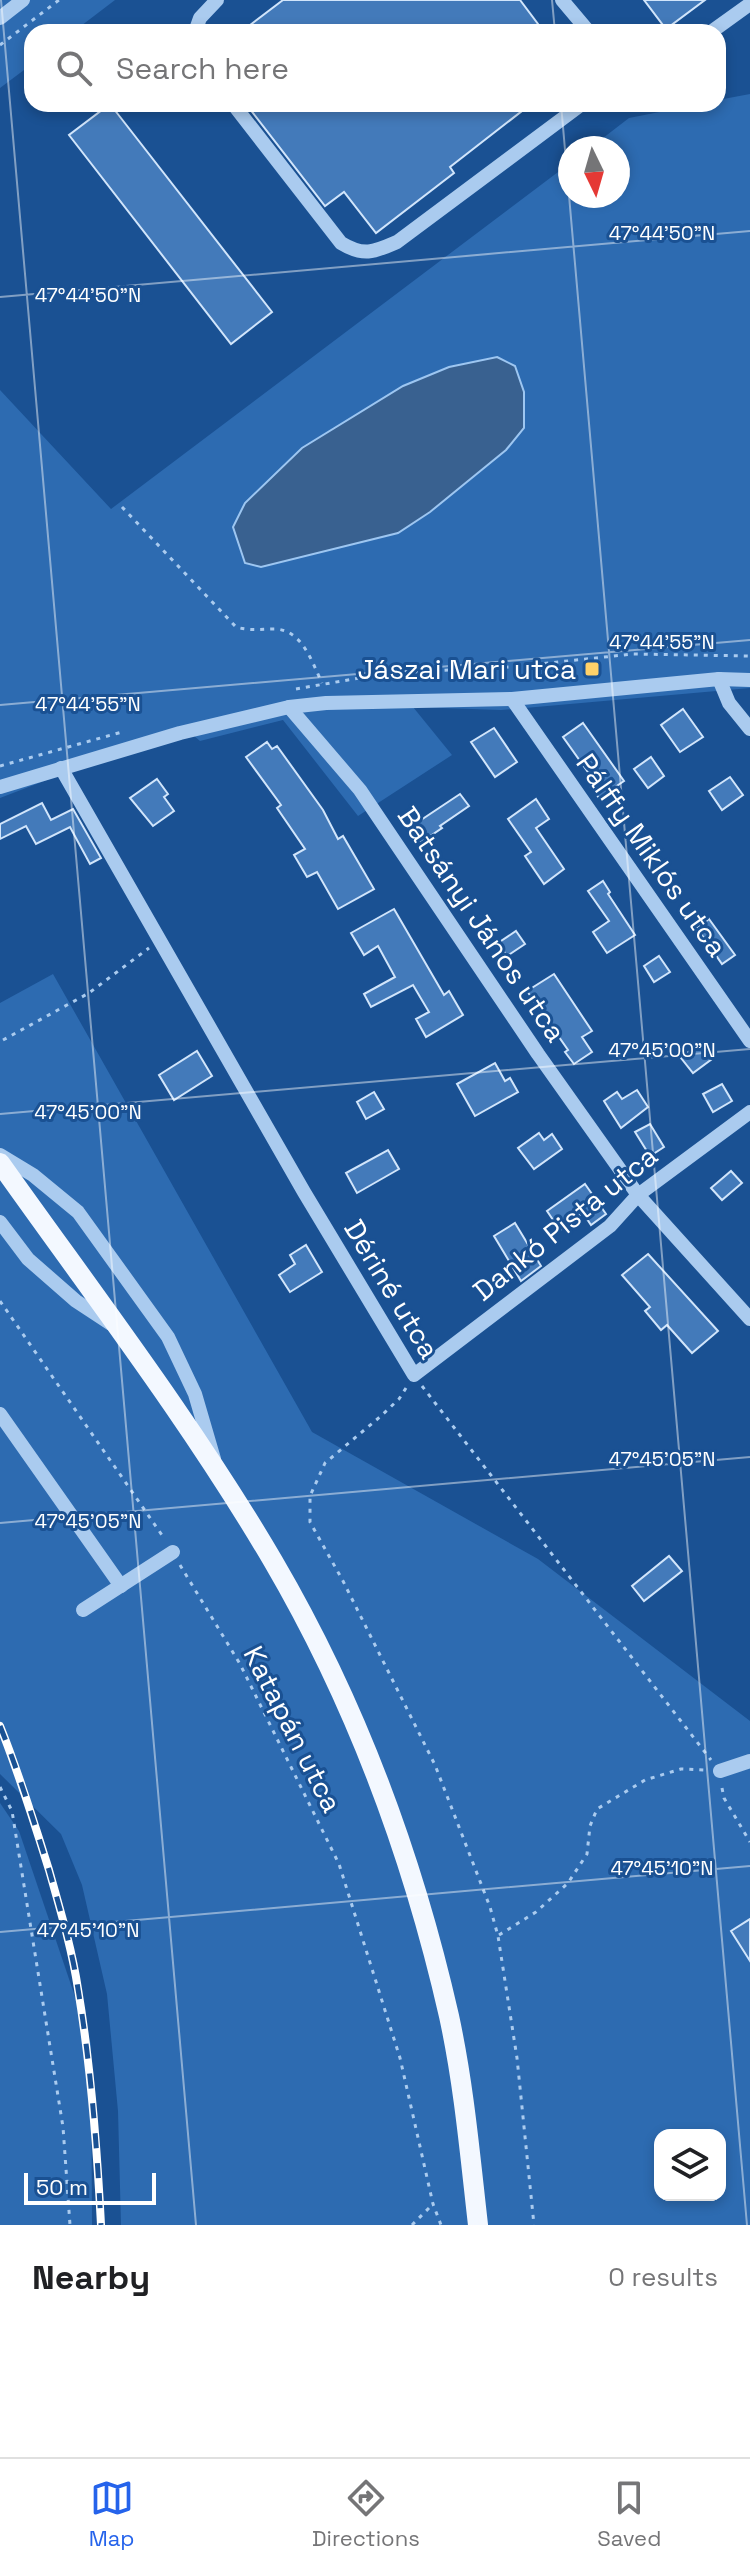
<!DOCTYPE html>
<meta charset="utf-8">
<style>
body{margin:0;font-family:"Space Grotesk",sans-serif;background:#f2f2f2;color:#202124}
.controls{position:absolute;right:24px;bottom:24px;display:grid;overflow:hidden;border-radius:16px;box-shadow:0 4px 12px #0003}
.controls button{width:72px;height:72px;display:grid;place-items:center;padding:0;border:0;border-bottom:2px solid #e0e0e0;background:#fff;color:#202124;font:40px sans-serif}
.compass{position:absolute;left:558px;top:136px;width:72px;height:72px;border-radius:50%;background:#fff;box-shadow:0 4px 12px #0003;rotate:175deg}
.scale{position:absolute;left:24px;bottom:20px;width:132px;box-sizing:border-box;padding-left:8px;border:4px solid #fff;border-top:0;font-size:22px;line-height:28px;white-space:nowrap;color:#fff;-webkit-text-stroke:6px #1a5193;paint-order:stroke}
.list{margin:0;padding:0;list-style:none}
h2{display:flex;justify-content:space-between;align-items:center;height:104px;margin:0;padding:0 32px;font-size:34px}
h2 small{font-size:26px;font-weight:400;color:#757577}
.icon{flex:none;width:44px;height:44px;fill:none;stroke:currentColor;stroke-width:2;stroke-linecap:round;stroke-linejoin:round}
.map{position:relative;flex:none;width:750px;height:2225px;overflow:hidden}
.search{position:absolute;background:#fff;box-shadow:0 4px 12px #0003;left:24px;right:24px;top:24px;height:88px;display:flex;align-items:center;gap:20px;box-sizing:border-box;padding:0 28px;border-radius:24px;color:#757577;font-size:30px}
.sheet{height:232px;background:#fff}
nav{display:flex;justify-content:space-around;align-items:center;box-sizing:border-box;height:112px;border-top:2px solid #e0e0e0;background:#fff;font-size:22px;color:#757577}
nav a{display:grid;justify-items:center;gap:4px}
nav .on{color:#2563eb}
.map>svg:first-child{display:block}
.green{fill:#2d6bb1;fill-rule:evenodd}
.water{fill:#396190;stroke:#9dc6f1;stroke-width:2}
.building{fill:#437aba;stroke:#d1e5fb;stroke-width:2}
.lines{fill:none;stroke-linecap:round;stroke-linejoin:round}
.path{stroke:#aacbef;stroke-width:3;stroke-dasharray:4 6;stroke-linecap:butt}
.minor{stroke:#aacbef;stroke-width:14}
.major{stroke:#f3f8ff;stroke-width:20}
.rail-casing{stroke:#fff;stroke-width:8}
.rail{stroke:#1a5193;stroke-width:5;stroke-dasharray:15;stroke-linecap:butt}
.ticks{fill:none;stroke:#fff;stroke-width:2;stroke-opacity:0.45}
.poi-dot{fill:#ffd169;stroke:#1a5193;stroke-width:3}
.labels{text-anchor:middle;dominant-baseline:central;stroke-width:6;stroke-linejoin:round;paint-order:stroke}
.poi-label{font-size:28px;fill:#fff;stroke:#1a5193;text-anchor:end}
.street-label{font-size:28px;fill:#fff;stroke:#1a5193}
.ticks-label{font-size:20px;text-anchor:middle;fill:#fff;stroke:#1a5193;stroke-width:6;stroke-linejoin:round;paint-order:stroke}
</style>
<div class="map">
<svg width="750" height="2225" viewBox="0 0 750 2225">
<rect width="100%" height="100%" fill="#1a5193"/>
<g class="green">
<polygon points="0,0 115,0 73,32 32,32 32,64 0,88"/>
<polygon points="750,94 750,688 501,710 413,707 452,755 358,816 283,720 200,741 193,735 86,765 0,798 0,390 111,509 570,163 570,196 618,196 618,148 590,148 629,118 700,104 718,104 718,100"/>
<path d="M 53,974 L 312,1432 L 538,1559 L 750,1721 L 750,2225 L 121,2225 L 118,2111 L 107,1994 L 82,1885 L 61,1834 L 0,1774 L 0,1003 ZM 660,2135 L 720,2135 L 720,2195 L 660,2195 Z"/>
<polygon points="0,1803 19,1831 91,2044 92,2225 0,2225"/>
</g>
<polygon class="water" points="497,357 515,366 524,392 524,428 506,450 430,512 398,533 261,567 245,563 233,527 245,503 302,448 403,386 449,367"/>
<g class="building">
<polygon points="283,0 520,0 544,32 241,32"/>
<polygon points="644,0 705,0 666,29"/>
<polygon points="110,104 272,312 231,344 69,135"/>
<polygon points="246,104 531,104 450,167 454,173 376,233 344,192 325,206"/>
<polygon points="683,709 703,737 680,752 661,725"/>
<polygon points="583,723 624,781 599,798 590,786 595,782 563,737"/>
<polygon points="494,728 517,762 495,777 471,742"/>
<polygon points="267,742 272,749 277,746 323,810 338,839 343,836 374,889 338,909 317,872 307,877 294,855 305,849 277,808 281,805 246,757"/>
<polygon points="651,757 664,776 648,788 634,769"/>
<polygon points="730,777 743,795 722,810 709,791"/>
<polygon points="157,779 168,794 164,797 174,811 153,826 130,798"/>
<polygon points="460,794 469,806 440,826 442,828 420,843 409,828"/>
<polygon points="536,799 549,819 536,828 564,869 544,884 525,856 531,852 508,819"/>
<polygon points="42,803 51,820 73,809 101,858 90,864 70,827 36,844 26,826 0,839 0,824"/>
<polygon points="603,881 610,892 608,894 635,935 607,953 593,932 609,921 588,891"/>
<polygon points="394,909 444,995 449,991 463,1015 426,1037 416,1019 429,1012 413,985 371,1007 364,994 395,977 378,946 364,955 351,933"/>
<polygon points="709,919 735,955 722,964 697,928"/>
<polygon points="516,931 525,944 507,956 498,943"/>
<polygon points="659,956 670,972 654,982 644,966"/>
<polygon points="554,974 592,1031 582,1037 592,1052 574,1064 565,1052 568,1050 527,991"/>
<polygon points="700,1043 712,1059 693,1073 681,1058"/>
<polygon points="197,1051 212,1076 174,1100 159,1075"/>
<polygon points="495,1063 505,1081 510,1078 518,1092 475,1116 457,1084"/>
<polygon points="722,1084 732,1101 713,1112 703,1094"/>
<polygon points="637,1090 648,1107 621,1128 604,1101 617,1092 622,1099"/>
<polygon points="374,1092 384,1109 366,1119 357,1102"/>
<polygon points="650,1124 664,1147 650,1156 635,1132"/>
<polygon points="539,1133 544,1140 552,1134 562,1149 534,1169 518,1148"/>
<polygon points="388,1150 399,1169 357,1193 346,1173"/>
<polygon points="731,1171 742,1183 722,1200 711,1188"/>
<polygon points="585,1184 606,1214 591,1225 583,1213 560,1230 547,1211"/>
<polygon points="515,1223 541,1266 521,1281 494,1236"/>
<polygon points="306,1245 322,1272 290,1292 279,1275 295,1264 290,1255"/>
<polygon points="648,1254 718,1331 692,1353 667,1325 661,1330 645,1311 650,1307 622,1275"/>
<polygon points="669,1556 682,1571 644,1601 632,1586"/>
<polygon points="750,1919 750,1961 731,1931"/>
</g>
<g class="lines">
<g class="path">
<polyline points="0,45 59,0"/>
<path d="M 122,507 L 236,627 C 249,631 261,629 274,629 C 302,629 312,662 322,683"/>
<polyline points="296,689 388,673 511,667 633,654 750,656"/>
<polyline points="0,766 122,732"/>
<polyline points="3,1040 89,993 149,948"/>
<polyline points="0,1301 164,1538"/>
<polyline points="422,1386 711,1760"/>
<polyline points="406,1388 399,1399 381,1416 325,1463 310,1496 310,1522 343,1581 435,1765 490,1907 498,1936 517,2058 534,2225"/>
<polyline points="180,1565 240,1664 339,1864 400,2058 433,2204 441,2225"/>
<polyline points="0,1787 12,1811 63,2127 70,2225"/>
<polyline points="722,1788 724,1798 750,1842"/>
<polyline points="499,1935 536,1912 568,1883 587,1854 590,1826 597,1809 645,1780 681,1769 704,1770"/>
<polyline points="412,2225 433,2204"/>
</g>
<g class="minor">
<polyline points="562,0 589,32"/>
<polyline points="0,18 23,0"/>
<polyline points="195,32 200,18 217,0"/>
<polyline points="711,32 750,4"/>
<path d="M 233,104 L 341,243 C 364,257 374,252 397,242 L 582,104"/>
<polyline points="719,679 729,703 750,729"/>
<polyline points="512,699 750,1041"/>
<polyline points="289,707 360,790 538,1054 638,1195 750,1319"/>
<polyline points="61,768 304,1192 414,1375 610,1226 638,1195 750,1112"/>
<polyline points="0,787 180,733 289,707 326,703 512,699 719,679 750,680"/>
<polyline points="0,1155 33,1175 78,1212 168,1337 195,1394 214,1459"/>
<polyline points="0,1222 28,1259 76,1301 111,1324"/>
<polyline points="0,1414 121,1586"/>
<polyline points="83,1610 173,1552"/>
<polyline points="720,1771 750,1761"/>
</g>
<path class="major" d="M 0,1163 C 93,1294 192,1423 273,1561 C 355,1701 413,1858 449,2016 C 464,2085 470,2155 478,2225"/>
<defs>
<path id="rail" d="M 0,1726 C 19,1773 34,1822 49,1870 C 60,1909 72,1949 78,1989 C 91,2067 97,2146 101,2225"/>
</defs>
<use href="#rail" class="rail-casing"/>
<use href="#rail" class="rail"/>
</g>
<path class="ticks" d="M 1,0 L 196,2225M 552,0 L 555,32M 561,104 L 747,2225M 0,297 L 750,231M 0,705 L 750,640M 0,1114 L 750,1049M 0,1523 L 750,1457M 0,1932 L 750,1866"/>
<rect class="poi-dot" x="584" y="661" width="16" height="16" rx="4"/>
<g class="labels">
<g class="poi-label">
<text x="576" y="669">Jászai Mari utca</text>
</g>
<g class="street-label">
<text transform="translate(652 855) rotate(55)">Pálffy Miklós utca</text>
<text transform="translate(482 924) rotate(56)">Batsányi János utca</text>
<text transform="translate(565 1223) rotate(-39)">Dankó Pista utca</text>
<text transform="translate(392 1289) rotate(59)">Dériné utca</text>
<text transform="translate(293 1729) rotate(63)">Katapán utca</text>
</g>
</g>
<g class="ticks-label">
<text x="662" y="240">47°44'50"N</text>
<text x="88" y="302">47°44'50"N</text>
<text x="662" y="649">47°44'55"N</text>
<text x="88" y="711">47°44'55"N</text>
<text x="662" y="1057">47°45'00"N</text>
<text x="88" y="1119">47°45'00"N</text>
<text x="662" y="1466">47°45'05"N</text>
<text x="88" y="1528">47°45'05"N</text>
<text x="662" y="1875">47°45'10"N</text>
<text x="88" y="1937">47°45'10"N</text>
</g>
</svg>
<div class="controls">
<button><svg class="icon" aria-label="layers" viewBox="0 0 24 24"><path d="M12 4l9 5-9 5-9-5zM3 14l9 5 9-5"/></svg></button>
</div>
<svg class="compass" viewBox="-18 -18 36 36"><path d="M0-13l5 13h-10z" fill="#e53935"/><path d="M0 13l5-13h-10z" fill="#757577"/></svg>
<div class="scale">50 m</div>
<div class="search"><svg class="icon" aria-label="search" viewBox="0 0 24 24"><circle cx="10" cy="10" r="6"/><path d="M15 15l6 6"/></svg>Search here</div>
</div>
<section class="sheet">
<h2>Nearby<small>0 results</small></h2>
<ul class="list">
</ul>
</section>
<nav>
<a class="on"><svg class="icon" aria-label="map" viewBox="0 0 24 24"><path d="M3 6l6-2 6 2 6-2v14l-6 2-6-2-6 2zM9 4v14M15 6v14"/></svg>Map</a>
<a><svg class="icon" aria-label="directions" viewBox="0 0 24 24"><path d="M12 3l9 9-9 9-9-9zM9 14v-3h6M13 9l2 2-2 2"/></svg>Directions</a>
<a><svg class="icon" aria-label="saved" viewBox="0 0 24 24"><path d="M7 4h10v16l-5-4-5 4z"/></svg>Saved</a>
</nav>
